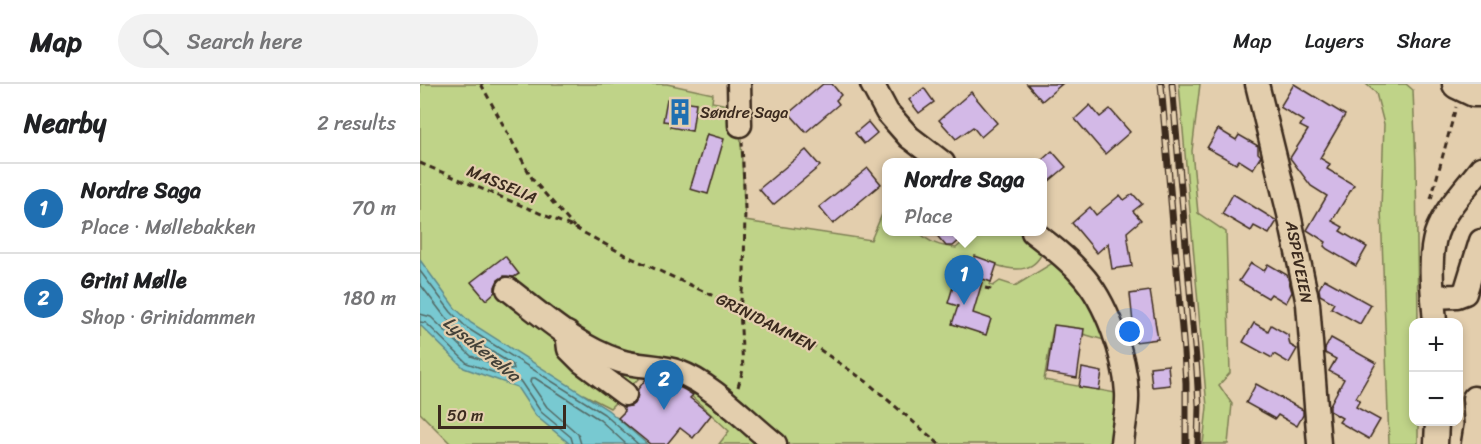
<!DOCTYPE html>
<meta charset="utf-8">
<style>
body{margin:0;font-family:Sriracha,sans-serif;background:#f2f2f2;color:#202124}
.controls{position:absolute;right:18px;bottom:18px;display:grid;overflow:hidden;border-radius:12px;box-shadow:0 3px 9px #0003}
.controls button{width:54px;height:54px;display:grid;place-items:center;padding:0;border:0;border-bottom:2px solid #e0e0e0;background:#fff;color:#202124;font:30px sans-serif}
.scale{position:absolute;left:18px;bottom:15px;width:128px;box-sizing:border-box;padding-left:6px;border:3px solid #3b2a1e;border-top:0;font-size:16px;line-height:21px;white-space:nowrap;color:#3b2a1e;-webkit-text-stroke:4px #e3cead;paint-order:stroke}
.you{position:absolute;left:710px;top:248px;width:21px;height:21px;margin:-15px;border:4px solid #fff;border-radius:50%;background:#1a73e8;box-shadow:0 0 0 9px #1a73e833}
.badge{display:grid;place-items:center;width:39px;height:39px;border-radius:50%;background:#1f6fb2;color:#fff;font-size:20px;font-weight:700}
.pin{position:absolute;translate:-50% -50px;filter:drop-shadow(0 2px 3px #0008)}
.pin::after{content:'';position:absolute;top:32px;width:21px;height:18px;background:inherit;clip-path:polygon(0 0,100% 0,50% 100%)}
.popup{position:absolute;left:462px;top:74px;width:165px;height:78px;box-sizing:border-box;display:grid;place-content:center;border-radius:12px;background:#fff;filter:drop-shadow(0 2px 4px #0005);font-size:20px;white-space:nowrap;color:#757577}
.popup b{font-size:22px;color:#202124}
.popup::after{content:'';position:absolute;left:50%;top:100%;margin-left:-12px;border:12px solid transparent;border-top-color:#fff}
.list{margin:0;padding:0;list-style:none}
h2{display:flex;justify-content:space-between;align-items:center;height:78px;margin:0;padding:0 24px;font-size:26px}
h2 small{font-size:20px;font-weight:400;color:#757577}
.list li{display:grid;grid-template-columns:39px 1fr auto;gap:18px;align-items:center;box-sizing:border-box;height:90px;padding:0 24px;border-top:2px solid #e0e0e0}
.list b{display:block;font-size:22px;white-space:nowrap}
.list p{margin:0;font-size:20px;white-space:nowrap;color:#757577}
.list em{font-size:20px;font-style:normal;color:#757577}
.icon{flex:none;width:33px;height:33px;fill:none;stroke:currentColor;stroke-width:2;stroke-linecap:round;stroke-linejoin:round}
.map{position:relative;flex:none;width:1061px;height:360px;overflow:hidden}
header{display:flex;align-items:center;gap:36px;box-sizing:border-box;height:84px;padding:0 30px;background:#fff;border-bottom:2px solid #e0e0e0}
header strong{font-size:28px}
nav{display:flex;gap:33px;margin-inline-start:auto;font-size:21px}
.search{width:420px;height:54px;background:#f2f2f2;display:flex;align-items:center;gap:15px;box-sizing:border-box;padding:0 21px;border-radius:33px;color:#757577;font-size:22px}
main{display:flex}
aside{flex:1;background:#fff}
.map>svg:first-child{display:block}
.green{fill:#bfd388;stroke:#7d7e53;stroke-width:1.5}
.water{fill:#78c9d1;stroke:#608989;stroke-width:1.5}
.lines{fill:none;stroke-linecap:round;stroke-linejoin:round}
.shore{stroke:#536a66;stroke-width:1.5}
.building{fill:#d3b9e7;stroke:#3b2a1e;stroke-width:1.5}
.minor-casing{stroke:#3b2a1e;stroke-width:27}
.major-casing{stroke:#3b2a1e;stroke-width:33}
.path{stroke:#3b2a1e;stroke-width:3;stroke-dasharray:6 4.5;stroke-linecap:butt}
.minor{stroke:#e3cead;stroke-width:22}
.major{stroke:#e3cead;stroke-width:28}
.rail-casing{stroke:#3b2a1e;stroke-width:7}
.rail{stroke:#e3cead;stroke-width:4.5;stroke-dasharray:14;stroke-linecap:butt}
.labels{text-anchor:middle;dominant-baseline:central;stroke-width:4.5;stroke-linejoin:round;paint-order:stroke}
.poi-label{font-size:16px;fill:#3b2a1e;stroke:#e3cead;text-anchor:start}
.street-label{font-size:16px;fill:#3b2a1e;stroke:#e3cead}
.water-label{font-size:18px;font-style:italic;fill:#444239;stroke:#e3cead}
</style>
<header>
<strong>Map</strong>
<div class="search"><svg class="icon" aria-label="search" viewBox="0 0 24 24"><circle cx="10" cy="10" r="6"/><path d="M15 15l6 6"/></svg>Search here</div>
<nav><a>Map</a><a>Layers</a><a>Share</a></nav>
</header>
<main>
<aside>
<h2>Nearby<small>2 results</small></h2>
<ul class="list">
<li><span class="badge">1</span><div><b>Nordre Saga</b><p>Place · Møllebakken</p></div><em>70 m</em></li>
<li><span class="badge">2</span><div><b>Grini Mølle</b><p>Shop · Grinidammen</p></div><em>180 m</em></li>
</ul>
</aside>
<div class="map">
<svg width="1061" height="360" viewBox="0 0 1061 360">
<rect width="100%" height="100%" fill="#e3cead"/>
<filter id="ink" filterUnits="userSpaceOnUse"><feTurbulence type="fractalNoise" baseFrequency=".0167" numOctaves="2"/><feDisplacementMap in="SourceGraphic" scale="12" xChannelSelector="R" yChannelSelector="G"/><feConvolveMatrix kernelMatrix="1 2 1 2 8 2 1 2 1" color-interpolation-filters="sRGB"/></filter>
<g filter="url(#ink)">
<g class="green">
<path d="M 0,0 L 247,0 L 293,10 L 292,18 L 308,21 L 319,19 L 325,137 L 451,156 L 466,121 L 466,148 L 499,148 C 509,159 520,162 536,164 L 543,158 L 547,162 L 555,156 L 549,150 L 552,148 L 603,148 L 624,164 C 616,188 597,188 576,181 L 570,201 L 573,202 L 580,197 L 595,202 L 634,178 L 654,189 L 683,242 L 684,256 L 663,250 L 633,244 L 624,296 L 707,311 L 702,360 L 299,360 L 309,347 L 238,281 L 222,291 L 190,324 L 165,311 L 194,360 L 31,360 L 0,329 Z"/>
<polygon points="759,0 780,0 772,67 778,129 806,148 810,289 799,301 812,320 808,360 783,360 787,323"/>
<polygon points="946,0 986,0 993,6 996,80 998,235 998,238 994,238 994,338 998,338 998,360 969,360 961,124 964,40 956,9"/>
</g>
<polygon class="water" points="0,176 35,224 51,239 188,326 227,360 150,360 116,332 97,303 44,284 0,241"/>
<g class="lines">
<g class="shore">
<polyline points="0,187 31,228 47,244 184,330 218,360"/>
<polyline points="0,200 25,233 42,249 93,281 94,285 91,286 51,272 11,233 0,230"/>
<polyline points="0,238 6,239 47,279 101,298 121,328 151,353 153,360"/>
<polyline points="161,360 158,350 127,323 110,298 111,294 115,294 180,336 206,360"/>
</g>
</g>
<g class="building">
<polygon points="403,0 412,0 421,11 416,16 419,20 386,48 369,29"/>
<polygon points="607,0 642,0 622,17"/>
<polygon points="874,0 925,31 900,74 910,80 907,85 934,101 912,137 923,143 920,147 947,163 936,182 907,165 904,162 906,158 887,146 907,112 891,102 870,74 888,46 880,42 883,37 860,23"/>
<polygon points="504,4 514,18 499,29 489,16"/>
<polygon points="551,8 577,39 561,53 553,43 536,55 519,36"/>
<polygon points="247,15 276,19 272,47 250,43 251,38 243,37"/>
<polygon points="670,21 680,33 690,25 710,48 685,70 655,35"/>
<polygon points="448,38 457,49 444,60 435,49"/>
<polygon points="798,45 816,56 819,51 838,62 838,69 841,72 833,85 819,76 816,80 787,64"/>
<polygon points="287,50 304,55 288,110 270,105"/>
<polygon points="386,66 400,82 353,121 339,105"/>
<polygon points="632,67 646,83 622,103 622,76"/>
<polygon points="448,84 461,100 413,140 399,123"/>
<polygon points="713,110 722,120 713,127 721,136 707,148 712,182 692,185 688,159 677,169 652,139 670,123 676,131 700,111 704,116"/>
<polygon points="813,110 857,137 849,150 834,142 831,147 802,130"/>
<polygon points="513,147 550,147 533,162 526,162"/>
<polygon points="85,172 99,190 94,193 84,192 78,196 75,203 75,208 66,216 51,198"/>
<polygon points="555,172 577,180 571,198 563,195 553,229 571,235 566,251 532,240 538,222 528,219 536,193 547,196"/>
<polygon points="831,179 844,187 848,180 867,191 872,208 866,219 851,210 848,214 819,197"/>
<polygon points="904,195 951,221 940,240 911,224 914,219 900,211 899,205"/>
<polygon points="730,207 738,255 715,258 710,210"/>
<polygon points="834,239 848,247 851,241 868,251 870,261 877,265 869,279 854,270 852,274 823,258"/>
<polygon points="634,241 664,245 657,294 627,289"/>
<polygon points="911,254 956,279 936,314 940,316 936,323 960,336 949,355 919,338 922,334 910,327 910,321 924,295 909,287 916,275 905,269 905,265"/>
<polygon points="748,281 750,301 732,303 730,283"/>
<polygon points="662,284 682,288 679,306 659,303"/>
<polygon points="226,295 228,297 229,296 240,297 254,308 259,303 265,306 273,311 270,314 291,331 273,354 260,344 247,360 230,360 198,334 205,327 203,323 211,322 216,318 218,305"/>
<polygon points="836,300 883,326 883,331 877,342 858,331 855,335 826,319"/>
</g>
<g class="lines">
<defs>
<g id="minor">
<polyline points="319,0 320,41"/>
<polyline points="452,0 467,28 489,53 523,79"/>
<polyline points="837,0 869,130 888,220 899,360"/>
<path d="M 613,148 C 630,161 647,174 661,190 C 687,218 705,272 707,309 C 708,326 703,344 702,360"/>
<path d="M 88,205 C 122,231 158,264 200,277 C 219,283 241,281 259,288 C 292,300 327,338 355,360"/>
<polyline points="1013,213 1037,212 1045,209 1061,157"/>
<path d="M 1015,238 C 1013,211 1008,177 1016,150 C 1024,126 1046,104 1061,84"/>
<polyline points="147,249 149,265 162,278 205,310"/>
<polyline points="1016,360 1017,338"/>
<polyline points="1053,360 1056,341 1054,314"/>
</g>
<polyline id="major" points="1037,0 1054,8 1061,8"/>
</defs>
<use href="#minor" class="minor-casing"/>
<use href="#major" class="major-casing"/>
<g class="path">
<polyline points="61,0 113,96 154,143"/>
<polyline points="0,79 155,144 205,171 296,213 393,261 447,298 519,360"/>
<polyline points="1011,115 1036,23"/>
<polyline points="565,204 570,205 571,201"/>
<polyline points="318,303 323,286 320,224 324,191 325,124 322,58"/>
</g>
<use href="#minor" class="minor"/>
<use href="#major" class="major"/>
<defs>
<g id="rail">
<polyline points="741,0 764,268 766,299 766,360"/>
<polyline points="752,0 777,287 779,322 778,360"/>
</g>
</defs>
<use href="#rail" class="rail-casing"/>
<use href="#rail" class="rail"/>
</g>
</g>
<defs>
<symbol id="building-bare" viewBox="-9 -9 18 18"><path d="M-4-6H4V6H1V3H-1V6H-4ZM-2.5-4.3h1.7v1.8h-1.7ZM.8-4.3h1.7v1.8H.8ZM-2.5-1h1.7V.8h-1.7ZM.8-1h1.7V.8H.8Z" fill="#1f6fb2" stroke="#e3cead" stroke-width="2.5" paint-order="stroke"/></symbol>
</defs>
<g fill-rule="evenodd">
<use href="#building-bare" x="241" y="9" width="38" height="38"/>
</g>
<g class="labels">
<g class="poi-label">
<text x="280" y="28">Søndre Saga</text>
</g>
<g class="street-label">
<text transform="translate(82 100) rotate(23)">MASSELIA</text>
<text transform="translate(879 178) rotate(79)">ASPEVEIEN</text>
<text transform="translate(346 238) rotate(27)">GRINIDAMMEN</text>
</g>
<g class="water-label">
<text transform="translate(62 265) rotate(39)">Lysakerelva</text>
</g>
</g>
</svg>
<div class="controls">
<button>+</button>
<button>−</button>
</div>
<div class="scale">50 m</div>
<div class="you"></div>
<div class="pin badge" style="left:544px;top:221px">1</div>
<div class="popup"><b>Nordre Saga</b>Place</div>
<div class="pin badge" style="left:244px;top:326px">2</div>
</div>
</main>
